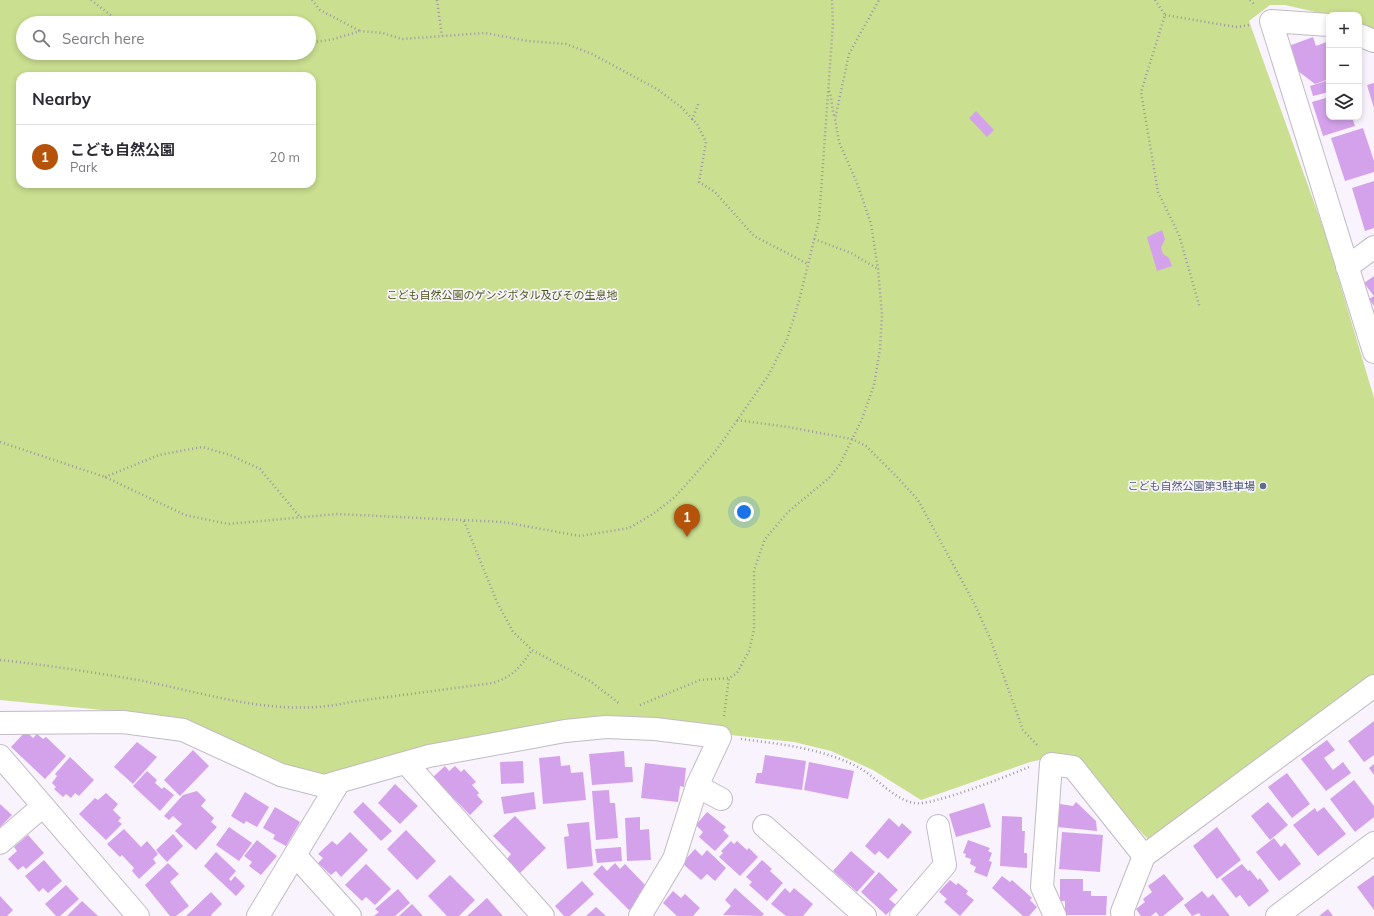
<!DOCTYPE html>
<meta charset="utf-8">
<style>
body{margin:0;font-family:Mulish,"Noto Sans JP",sans-serif;background:#f7f7f7;color:#2b2b33}
.controls{position:absolute;right:12px;top:12px;display:grid;overflow:hidden;border-radius:8px;box-shadow:0 2px 6px #0003}
.controls button{width:36px;height:36px;display:grid;place-items:center;padding:0;border:0;border-bottom:1px solid #e1e1e2;background:#fff;color:#2b2b33;font:20px sans-serif}
.you{position:absolute;left:744px;top:512px;width:14px;height:14px;margin:-10px;border:3px solid #fff;border-radius:50%;background:#1a73e8;box-shadow:0 0 0 6px #1a73e833}
.badge{display:grid;place-items:center;width:26px;height:26px;border-radius:50%;background:#b45309;color:#fff;font-size:13px;font-weight:700}
.pin{position:absolute;translate:-50% -33px;filter:drop-shadow(0 1px 2px #0008)}
.pin::after{content:'';position:absolute;top:21px;width:14px;height:12px;background:inherit;clip-path:polygon(0 0,100% 0,50% 100%)}
.list{margin:0;padding:0;list-style:none}
h2{display:flex;justify-content:space-between;align-items:center;height:52px;margin:0;padding:0 16px;font-size:17px}
h2 small{font-size:13px;font-weight:400;color:#7c7c81}
.list li{display:grid;grid-template-columns:26px 1fr auto;gap:12px;align-items:center;box-sizing:border-box;height:64px;padding:0 16px;border-top:1px solid #e1e1e2}
.list b{display:block;font-size:15px;white-space:nowrap}
.list p{margin:0;font-size:13px;white-space:nowrap;color:#7c7c81}
.list em{font-size:13px;font-style:normal;color:#7c7c81}
.icon{flex:none;width:22px;height:22px;fill:none;stroke:currentColor;stroke-width:2;stroke-linecap:round;stroke-linejoin:round}
.map{position:relative;flex:none;width:1374px;height:916px;overflow:hidden}
.search{position:absolute;background:#fff;box-shadow:0 2px 6px #0003;left:16px;top:16px;width:300px;height:44px;display:flex;align-items:center;gap:10px;box-sizing:border-box;padding:0 14px;border-radius:22px;color:#7c7c81;font-size:15px}
.panel{position:absolute;background:#fff;box-shadow:0 2px 6px #0003;left:16px;top:72px;width:300px;height:116px;border-radius:12px}
.map>svg:first-child{display:block}
.green{fill:#cadf90;fill-rule:evenodd}
.building{fill:#d4a2ea}
.lines{fill:none;stroke-linecap:round;stroke-linejoin:round}
.minor-casing{stroke:#c2bbc5;stroke-width:24}
.tertiary-casing{stroke:#c2bbc5;stroke-width:24}
.path{stroke:#9d99a0;stroke-width:2.5;stroke-dasharray:1 3;stroke-linecap:butt}
.minor{stroke:#fff;stroke-width:22}
.tertiary{stroke:#fff;stroke-width:22}
.service-dot{fill:#5c6f8a;stroke:#f9f3fd;stroke-width:1.5}
.labels{text-anchor:middle;dominant-baseline:central;stroke-width:3.5;stroke-linejoin:round;paint-order:stroke}
.park-label{font-size:11px;fill:#4c5a1d;stroke:#f9f3fd}
.service-label{font-size:11px;fill:#4e5e75;stroke:#f9f3fd;text-anchor:end}
</style>
<div class="map">
<svg width="1374" height="916" viewBox="0 0 1374 916">
<rect width="100%" height="100%" fill="#f9f3fd"/>
<path class="green" d="M 0,0 L 1374,0 L 1374,30 L 1359,24 L 1359,15 L 1329,15 L 1285,5 L 1270,5 L 1249,21 L 1325,233 L 1374,398 L 1374,675 L 1149,840 L 1068,759 L 1053,757 L 1030,762 L 921,800 L 873,770 L 831,751 L 794,742 L 695,731 L 561,720 L 406,754 L 314,777 L 175,717 L 0,700 ZM 23,23 L 309,23 L 309,53 L 23,53 ZM 20,76 L 312,76 L 312,184 L 20,184 Z"/>
<g class="building">
<polygon points="1313,37 1316,46 1329,41 1329,79 1315,84 1294,68 1286,47"/>
<polygon points="1329,80 1329,92 1313,96 1310,86"/>
<polygon points="1374,83 1374,108 1367,85"/>
<polygon points="1329,97 1329,117 1352,117 1355,126 1323,136 1312,102"/>
<polygon points="976,111 994,130 987,137 969,118"/>
<polygon points="1363,128 1374,161 1374,172 1345,181 1331,138"/>
<polygon points="1374,181 1374,228 1365,231 1352,188"/>
<polygon points="1162,230 1165,239 1161,248 1163,254 1169,258 1172,266 1157,271 1147,237"/>
<polygon points="1374,276 1374,306 1369,299 1374,296 1364,283"/>
<polygon points="1374,721 1374,755 1364,762 1348,741"/>
<polygon points="26,731 33,738 37,734 43,739 46,737 66,756 45,779 11,747"/>
<polygon points="1327,740 1335,750 1324,758 1333,770 1343,762 1351,773 1326,791 1301,759"/>
<polygon points="137,742 157,757 133,784 114,767"/>
<polygon points="193,750 209,766 180,796 164,780"/>
<polygon points="624,751 625,767 632,767 633,782 592,785 589,754"/>
<polygon points="765,755 806,761 802,790 755,783 757,773 762,773"/>
<polygon points="560,756 561,766 570,765 571,773 583,772 586,800 543,804 539,758"/>
<polygon points="70,757 94,780 79,796 75,793 71,798 66,794 63,797 54,789 56,787 52,783 57,776 55,774"/>
<polygon points="523,761 524,783 501,784 500,762"/>
<polygon points="809,762 854,771 848,799 804,790"/>
<polygon points="645,763 686,768 684,787 680,786 678,802 641,798"/>
<polygon points="1374,764 1374,775 1369,768"/>
<polygon points="445,766 449,771 455,766 461,772 464,769 476,782 472,785 479,793 477,795 483,802 470,815 433,777"/>
<polygon points="147,771 157,780 155,783 162,789 164,787 174,795 160,811 133,786"/>
<polygon points="1287,773 1310,804 1292,818 1268,787"/>
<polygon points="1354,780 1374,806 1374,817 1355,832 1330,799"/>
<polygon points="395,784 418,806 400,824 378,803"/>
<polygon points="609,790 610,803 615,803 618,838 596,840 592,791"/>
<polygon points="197,791 206,800 201,806 214,818 211,822 217,827 196,850 175,831 182,824 173,816 169,820 164,816 183,795"/>
<polygon points="245,792 269,807 257,827 246,821 244,824 231,816"/>
<polygon points="534,792 536,809 504,814 501,797"/>
<polygon points="106,793 118,804 113,810 121,818 118,821 122,824 106,840 79,814 95,798 98,800"/>
<polygon points="363,802 392,831 381,841 353,812"/>
<polygon points="1076,802 1096,821 1097,831 1057,827 1060,804 1073,806"/>
<polygon points="1268,802 1288,825 1270,840 1251,816"/>
<polygon points="984,803 991,827 956,837 949,814"/>
<polygon points="0,804 12,815 0,827"/>
<polygon points="275,807 300,822 286,846 273,839 275,835 263,828"/>
<polygon points="1324,807 1346,834 1318,856 1293,825 1315,808 1317,812"/>
<polygon points="707,812 726,827 723,830 729,836 715,851 699,837 703,832 696,825"/>
<polygon points="515,816 546,848 520,873 507,859 511,854 493,836"/>
<polygon points="1002,816 1022,817 1022,831 1025,831 1024,853 1027,853 1027,868 1000,866"/>
<polygon points="640,817 640,830 649,829 651,860 627,861 625,818"/>
<polygon points="889,818 899,827 902,823 912,832 888,859 879,851 875,855 865,846"/>
<polygon points="589,822 593,866 567,869 564,837 569,836 567,824"/>
<polygon points="229,827 252,843 239,861 216,845"/>
<polygon points="1217,827 1241,860 1217,879 1193,846"/>
<polygon points="124,829 141,847 147,841 158,854 153,859 156,863 139,879 132,871 134,868 122,855 120,857 107,844"/>
<polygon points="406,830 436,861 417,880 387,849"/>
<polygon points="350,832 368,850 341,877 336,871 331,875 318,863 323,858 318,854 332,841 337,845"/>
<polygon points="1062,832 1103,835 1100,872 1059,869"/>
<polygon points="173,834 183,846 167,862 156,850"/>
<polygon points="28,835 44,853 26,869 23,866 18,870 8,859 17,851 14,847"/>
<polygon points="1274,838 1281,847 1285,843 1301,864 1279,881 1256,852"/>
<polygon points="257,840 277,856 261,875 249,866 252,862 244,856"/>
<polygon points="968,840 990,848 988,851 992,853 989,861 992,862 987,877 974,872 976,867 970,864 971,859 965,857 966,854 963,853"/>
<polygon points="731,841 734,844 737,841 747,850 749,848 758,857 740,876 719,857 723,853 721,851"/>
<polygon points="621,847 622,861 597,863 595,849"/>
<polygon points="695,849 702,856 707,850 726,868 715,881 707,874 701,880 682,863"/>
<polygon points="851,851 875,872 857,892 833,871"/>
<polygon points="216,852 236,871 229,879 231,881 235,876 245,886 236,896 204,866"/>
<polygon points="44,860 62,881 48,893 43,888 39,892 25,876"/>
<polygon points="762,860 772,869 770,871 783,883 767,901 749,885 752,882 746,877"/>
<polygon points="168,863 179,874 170,882 189,906 176,916 170,916 145,885"/>
<polygon points="615,863 620,869 625,864 647,887 638,895 641,898 629,910 593,874 602,865 607,871"/>
<polygon points="366,864 391,889 375,905 366,897 362,901 345,885"/>
<polygon points="1242,864 1248,871 1250,870 1258,880 1260,878 1269,891 1249,907 1240,895 1236,898 1221,879"/>
<polygon points="879,872 898,890 889,899 896,905 886,915 861,892"/>
<polygon points="1164,874 1184,899 1163,916 1159,916 1156,912 1151,916 1141,916 1136,909 1145,902 1143,899 1152,892 1148,886"/>
<polygon points="450,875 475,900 459,916 447,916 428,896"/>
<polygon points="1374,875 1374,910 1357,887"/>
<polygon points="1002,876 1010,882 1012,880 1032,898 1030,900 1037,907 1029,916 1023,916 992,888"/>
<polygon points="1060,879 1083,879 1083,891 1091,891 1091,896 1107,896 1106,915 1065,915 1065,901 1060,901"/>
<polygon points="950,880 956,885 958,883 968,891 966,894 974,900 960,916 944,902 947,899 939,892"/>
<polygon points="582,881 594,894 570,916 564,916 555,906"/>
<polygon points="66,885 79,899 60,916 56,916 45,904"/>
<polygon points="735,888 764,914 762,916 723,915 731,906 725,900"/>
<polygon points="785,888 790,893 794,888 813,904 803,916 786,916 771,904"/>
<polygon points="398,889 410,903 395,916 374,916 379,912 375,909"/>
<polygon points="673,891 681,898 685,894 700,908 693,916 677,916 663,903"/>
<polygon points="1202,891 1208,898 1213,894 1230,916 1201,916 1199,913 1192,916 1184,905"/>
<polygon points="211,892 222,904 211,915 212,916 186,916"/>
<polygon points="0,896 13,910 7,916 0,916"/>
<polygon points="487,898 503,916 467,916"/>
<polygon points="82,901 98,916 67,916"/>
<polygon points="412,904 423,916 399,916"/>
<polygon points="596,907 606,916 586,916"/>
<polygon points="1328,909 1333,916 1319,916"/>
</g>
<g class="lines">
<defs>
<g id="minor">
<polyline points="1329,25 1271,21 1374,352"/>
<polyline points="1359,35 1374,41"/>
<polyline points="1347,267 1374,247"/>
<polyline points="0,723 123,722 183,730 281,775 324,786 429,756 565,731 606,727 655,729 720,737 697,786 674,859 640,916"/>
<polyline points="406,763 543,916"/>
<polyline points="697,786 721,799"/>
<polyline points="764,826 865,916"/>
<polyline points="0,843 43,806"/>
<polyline points="295,855 350,916"/>
<polyline points="258,916 339,782"/>
<polyline points="901,916 945,865 938,826"/>
<polyline points="1055,916 1042,887 1051,764 1073,767 1144,856"/>
<polyline points="1123,916 1122,912 1144,856 1374,686"/>
</g>
<g id="tertiary">
<polyline points="0,756 138,916"/>
<polyline points="1277,916 1374,843"/>
</g>
</defs>
<use href="#minor" class="minor-casing"/>
<use href="#tertiary" class="tertiary-casing"/>
<g class="path">
<polyline points="91,0 117,20 124,23"/>
<polyline points="312,0 320,10 360,31"/>
<polyline points="437,0 442,36"/>
<polyline points="1155,0 1165,15 1141,92 1158,192 1179,235 1200,308"/>
<polyline points="1250,0 1255,5"/>
<polyline points="1165,15 1236,27 1249,25"/>
<polyline points="309,43 334,39 360,31 383,33 402,39 485,33 528,41 566,44 592,54 657,89 681,107 697,124 706,142 699,182 715,192 754,236 808,264"/>
<path d="M 829,91 C 833,100 831,109 835,118"/>
<polyline points="692,120 699,102"/>
<polyline points="814,239 851,253 878,269"/>
<polyline points="737,420 788,427 852,439 866,446 897,477 918,500 973,601 990,638 1023,730 1039,747"/>
<polyline points="0,442 105,477 185,515 228,524 337,514 503,522 580,536 629,528 653,514 675,497 715,452 768,376 787,339 799,301 819,220 833,23 832,0"/>
<polyline points="105,477 159,455 202,447 230,455 260,469 300,517"/>
<polyline points="464,521 497,602 513,632 532,650 590,681 620,704"/>
<path d="M 0,660 C 46,665 92,672 138,680 C 207,693 279,719 350,702 L 493,683 C 514,676 520,667 532,650"/>
<polyline points="640,705 700,680 729,678 737,673 749,651 754,630 754,570 765,539 788,512 829,478 839,466 862,419 874,385 880,349 882,315 878,269 871,224 857,183 839,142 835,119 849,54 879,0"/>
<polyline points="724,716 729,678"/>
<path d="M 741,739 C 780,744 820,748 856,766 C 876,776 891,798 914,803 C 930,807 1010,775 1029,767"/>
</g>
<use href="#minor" class="minor"/>
<use href="#tertiary" class="tertiary"/>
</g>
<circle class="service-dot" cx="1263" cy="486" r="4"/>
<g class="labels">
<g class="park-label">
<text x="502" y="295">こども自然公園のゲンジボタル及びその生息地</text>
</g>
<g class="service-label">
<text x="1255" y="486">こども自然公園第3駐車場</text>
</g>
</g>
</svg>
<div class="controls">
<button>+</button>
<button>−</button>
<button><svg class="icon" aria-label="layers" viewBox="0 0 24 24"><path d="M12 4l9 5-9 5-9-5zM3 14l9 5 9-5"/></svg></button>
</div>
<div class="you"></div>
<div class="pin badge" style="left:687px;top:537px">1</div>
<div class="search"><svg class="icon" aria-label="search" viewBox="0 0 24 24"><circle cx="10" cy="10" r="6"/><path d="M15 15l6 6"/></svg>Search here</div>
<section class="panel">
<h2>Nearby<small></small></h2>
<ul class="list">
<li><span class="badge">1</span><div><b>こども自然公園</b><p>Park</p></div><em>20 m</em></li>
</ul>
</section>
</div>
